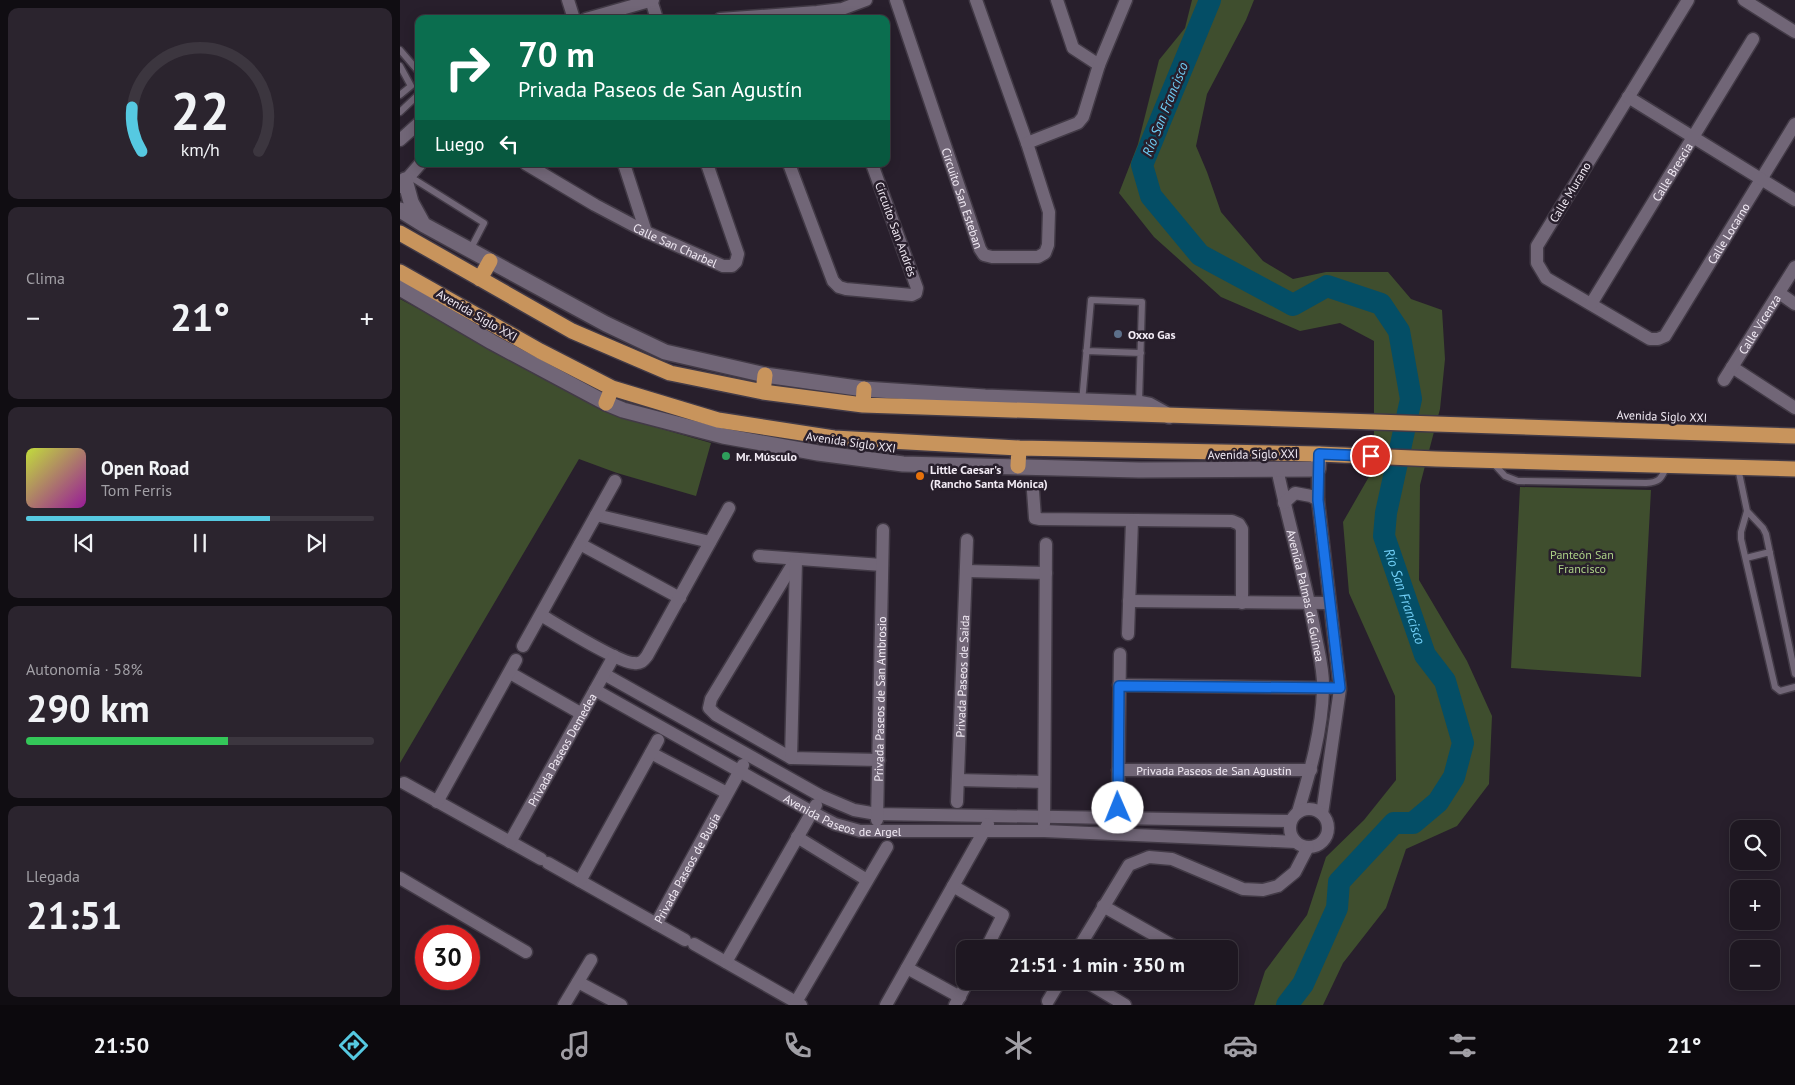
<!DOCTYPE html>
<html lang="es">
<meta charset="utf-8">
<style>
:root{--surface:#1e1721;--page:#2b242e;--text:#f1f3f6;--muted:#a19fa5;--line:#3c363f;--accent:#56c9e1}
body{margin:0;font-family:"PT Sans",sans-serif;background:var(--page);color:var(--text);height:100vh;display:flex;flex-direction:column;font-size:19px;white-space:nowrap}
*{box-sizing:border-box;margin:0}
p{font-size:16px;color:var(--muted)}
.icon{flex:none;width:28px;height:28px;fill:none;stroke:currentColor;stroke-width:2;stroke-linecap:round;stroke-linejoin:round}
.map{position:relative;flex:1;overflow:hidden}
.panel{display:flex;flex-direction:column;gap:8px;padding:8px;background:#100d12;width:400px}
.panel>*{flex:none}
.guide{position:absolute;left:15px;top:15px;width:475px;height:152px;border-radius:10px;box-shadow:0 2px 12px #0003,0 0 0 1px var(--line);background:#0b6e4f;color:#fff;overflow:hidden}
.fabs{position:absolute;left:1330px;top:820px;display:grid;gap:10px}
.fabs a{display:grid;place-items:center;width:50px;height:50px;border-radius:10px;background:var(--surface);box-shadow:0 2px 12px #0003,0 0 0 1px var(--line);font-size:25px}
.speed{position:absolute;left:15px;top:925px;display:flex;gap:10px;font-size:25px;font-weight:700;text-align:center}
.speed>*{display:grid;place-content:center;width:65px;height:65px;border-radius:50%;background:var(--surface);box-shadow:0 2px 12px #0003,0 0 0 1px var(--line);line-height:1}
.speed .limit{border:8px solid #d22;background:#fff;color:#111}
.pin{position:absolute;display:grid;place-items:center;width:42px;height:42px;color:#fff;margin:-21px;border:2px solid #fff;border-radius:50%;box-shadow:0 1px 5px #0007}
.me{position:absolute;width:55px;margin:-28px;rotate:359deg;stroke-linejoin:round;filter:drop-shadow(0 0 4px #0008)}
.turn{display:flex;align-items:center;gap:18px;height:105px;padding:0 20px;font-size:22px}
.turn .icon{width:65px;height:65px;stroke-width:2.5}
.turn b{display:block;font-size:35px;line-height:42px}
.then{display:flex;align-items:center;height:48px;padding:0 20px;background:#0003;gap:10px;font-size:19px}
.big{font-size:38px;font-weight:700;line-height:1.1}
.panel .tile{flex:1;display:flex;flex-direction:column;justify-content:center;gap:8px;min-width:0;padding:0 18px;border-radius:10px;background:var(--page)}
.panel .dial{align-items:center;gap:0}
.dial svg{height:130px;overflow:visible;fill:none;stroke:var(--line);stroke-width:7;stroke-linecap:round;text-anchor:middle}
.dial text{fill:var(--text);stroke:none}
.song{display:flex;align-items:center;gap:15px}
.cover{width:60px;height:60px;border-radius:8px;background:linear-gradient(135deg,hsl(70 70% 55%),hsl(300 70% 35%))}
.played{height:5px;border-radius:2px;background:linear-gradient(90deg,var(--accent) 70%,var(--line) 70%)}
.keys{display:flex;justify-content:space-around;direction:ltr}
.heat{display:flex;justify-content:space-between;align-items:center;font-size:28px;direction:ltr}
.charge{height:8px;border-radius:4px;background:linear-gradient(90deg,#34c759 58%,var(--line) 0)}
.trip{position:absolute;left:556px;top:940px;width:282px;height:50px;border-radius:10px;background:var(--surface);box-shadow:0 2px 12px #0003,0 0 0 1px var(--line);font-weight:700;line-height:50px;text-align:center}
.tabs{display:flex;height:80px;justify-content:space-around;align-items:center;background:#0c090d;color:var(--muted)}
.tabs .icon{width:35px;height:35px}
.tabs .on{color:var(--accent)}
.tabs b{font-size:22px;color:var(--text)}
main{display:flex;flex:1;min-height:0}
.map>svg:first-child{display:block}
.green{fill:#3f4e2e}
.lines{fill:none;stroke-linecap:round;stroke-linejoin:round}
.river{stroke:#044e66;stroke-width:22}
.lane-casing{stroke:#423a46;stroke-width:9}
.street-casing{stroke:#423a46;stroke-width:15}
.secondary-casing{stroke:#423a46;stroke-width:18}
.highway-casing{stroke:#423a46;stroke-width:18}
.lane{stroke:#716677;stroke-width:6}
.street{stroke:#716677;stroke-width:12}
.secondary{stroke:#716677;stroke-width:15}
.highway{stroke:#c8945c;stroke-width:15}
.route-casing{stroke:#114b97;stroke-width:12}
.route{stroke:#1a73e8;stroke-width:9}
.service-dot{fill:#5c6f8a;stroke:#281f2c;stroke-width:2}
.leisure-dot{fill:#2e9e5b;stroke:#281f2c;stroke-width:2}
.food-dot{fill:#e8710a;stroke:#281f2c;stroke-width:2}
.labels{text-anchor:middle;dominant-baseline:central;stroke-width:5;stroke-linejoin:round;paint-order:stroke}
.street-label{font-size:12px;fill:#f2ebf5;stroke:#281f2c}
.poi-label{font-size:12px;font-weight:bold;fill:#f2ebf5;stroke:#281f2c;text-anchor:start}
.park-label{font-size:12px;fill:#acd086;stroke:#281f2c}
.water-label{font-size:14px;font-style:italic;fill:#70cef6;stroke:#281f2c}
</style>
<main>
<section class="panel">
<div class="tile dial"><svg viewBox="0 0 100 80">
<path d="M14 69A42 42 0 1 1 86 69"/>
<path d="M14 69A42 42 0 0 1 8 42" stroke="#56c9e1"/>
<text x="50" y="56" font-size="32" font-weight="700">22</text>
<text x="50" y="72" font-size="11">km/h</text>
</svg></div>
<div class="tile"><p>Clima</p>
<div class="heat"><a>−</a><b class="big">21°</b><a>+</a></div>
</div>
<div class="tile">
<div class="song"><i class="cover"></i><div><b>Open Road</b><p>Tom Ferris</p></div></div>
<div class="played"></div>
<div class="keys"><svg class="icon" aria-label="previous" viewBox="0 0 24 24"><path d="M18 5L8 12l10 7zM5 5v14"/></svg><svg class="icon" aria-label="pause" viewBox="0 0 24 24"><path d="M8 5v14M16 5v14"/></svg><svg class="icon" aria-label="next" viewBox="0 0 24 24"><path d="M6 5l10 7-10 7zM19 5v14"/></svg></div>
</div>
<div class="tile"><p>Autonomía · 58%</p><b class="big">290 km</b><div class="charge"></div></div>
<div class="tile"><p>Llegada</p><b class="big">21:51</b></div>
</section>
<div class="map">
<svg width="1395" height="1005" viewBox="0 0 1395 1005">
<rect width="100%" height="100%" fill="#281f2c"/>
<!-- green -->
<path class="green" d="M792 0H854L846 20 807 94 796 146 807 172 821 212 863 261 893 279 926 272H988L1011 299 1042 310 1045 359 1040 409 1020 485 1019 580 1067 661 1092 716 1089 784 1057 826 1006 849 986 908 943 963 923 1005H854L865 971 907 915 926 857 964 820 996 780 995 696 949 593 943 522 974 468V341L940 323 900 331 821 297 754 237 719 193 738 144 759 60 785 28Z
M0 299 227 419 311 443 296 496 217 473 179 459 0 763Z
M1120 487 1251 490 1241 677 1111 668Z"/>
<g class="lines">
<!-- river -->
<path class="river" id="s1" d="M810 0 742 165 751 196 800 255 893 305 927 286 981 304 999 331 1011 399 986 513 984 536 1025 655 1045 681 1063 743 1054 777 1038 802 1013 823H994L939 882 937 908 903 984 887 1005"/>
<!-- lane casing -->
<g class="lane-casing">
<path id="lane" d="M0 50 19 72
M0 66 11 86 0 95
M0 112 19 94
M9 176 84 223 70 250
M686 351 741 353
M682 402 691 300 742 302 739 403
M1093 463 1105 476 1118 481 1246 483C1261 482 1261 478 1267 466
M1338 468 1347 511 1341 532V539L1375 687 1380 691 1395 687
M1347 511 1363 528 1366 534 1395 674
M1346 558 1370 552"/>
</g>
<!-- street casing -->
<g class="street-casing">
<g id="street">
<path d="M168 0 174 19"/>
<path d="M251 0 257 19"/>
<path id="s2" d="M496 0 580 249 584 255 592 257H638L645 253 648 245 649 212 627 143 576 0"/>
<path d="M657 0 673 48 699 65"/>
<path id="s3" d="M1288 0 1137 246V263L1146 278 1250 339H1258L1265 336 1395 124"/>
<path d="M1344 0 1395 32"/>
<path d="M186 19 253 0"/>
<path d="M320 19 417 12 442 9 466 0"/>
<path d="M1228 97 1395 200"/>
<path d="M0 140 19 123"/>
<path d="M627 143 678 123 683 117 699 65 726 0"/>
<path id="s4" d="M126 164 195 205 246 232 323 266H332L336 262 338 254 307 164"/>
<path d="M224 164 246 232"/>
<path d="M389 164 433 281 439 287 446 289 512 295 516 293 517 288 472 164"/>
<path d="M0 187 20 164"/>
<path d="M1379 293 1395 304"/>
<path id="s5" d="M1191 304 1353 39"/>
<path d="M1332 367 1395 408"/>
<path id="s6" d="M1324 380 1395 267"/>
<path id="s7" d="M877 468C888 523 905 577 915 632 918 650 924 670 923 689 922 731 910 772 898 812"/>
<path d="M918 469V500L940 689 922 814"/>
<path d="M633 491 635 518 640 519 832 521 839 524 842 529V603"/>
<path d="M884 503 895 493 911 496 918 500"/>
<path d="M196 515 310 542"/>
<path d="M180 544 280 598"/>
<path d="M359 556 482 565"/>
<path d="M396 559 311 699 309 708 316 715 391 758 479 760"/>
<path d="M566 571 646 573"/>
<path d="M729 601 929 603"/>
<path d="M141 615C158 625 219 663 234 663 241 664 243 661 247 656L329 508"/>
<path d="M728 634 732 521"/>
<path d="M123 646 215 481"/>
<path d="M110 673 182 714"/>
<path d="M204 674 421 796 454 810 477 814 891 821"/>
<path d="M719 685 930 688"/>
<path id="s8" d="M195 690 412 812 435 824 460 831H644L896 842"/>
<path d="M251 753 327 793"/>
<path d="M391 758 396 561"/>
<path id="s9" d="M718 770H911"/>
<path d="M558 780 644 782"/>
<path d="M4 783 141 859"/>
<path d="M37 802 116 660"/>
<path id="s10" d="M557 802 567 540"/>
<path d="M718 808 720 654"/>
<circle cx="909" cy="828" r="19"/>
<path id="s11" d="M477 820 483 530"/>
<path d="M644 824 646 544"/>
<path d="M397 837 467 880"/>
<path id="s12" d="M110 842 214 656"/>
<path d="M148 863 285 940"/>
<path d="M0 878 126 952"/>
<path d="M180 881 258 740"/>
<path d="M553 886 603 915 586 949"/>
<path d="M703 906 779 949"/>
<path id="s13" d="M256 924 343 765"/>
<path d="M294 944 401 1005"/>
<path d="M678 949 729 865 749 857 772 859 843 889 863 890 878 886 895 872 908 847"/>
<path d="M326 962 416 805"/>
<path d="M507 968 560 997"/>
<path d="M685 981 725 1005"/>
<path d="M178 982 221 1005"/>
<path d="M648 1001 660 981"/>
<path d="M396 1002 487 847"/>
<path d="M164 1005 191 960"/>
<path d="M486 1005 588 824"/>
<path d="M555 1005 568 981"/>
</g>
</g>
<!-- secondary casing -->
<g class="secondary-casing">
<path id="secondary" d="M5 180 11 202 22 222
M0 210 24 225 206 324 265 352 365 375 464 389 585 397 739 403 749 405 769 416
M0 288 92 342 206 403 223 410 323 436 418 453 503 464 739 470 918 469 919 454"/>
</g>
<!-- highway casing -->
<g class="highway-casing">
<path id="highway" d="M0 233 172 331 270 373 363 392 463 405 1395 436
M0 272 140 351 212 388 318 420 434 438 619 448 919 454 1036 459 1395 469
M80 279 90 261
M363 392 365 375
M206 403 212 388
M463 405 464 389
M618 466 619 448"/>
</g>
<!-- lane -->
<use href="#lane" class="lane"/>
<!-- street -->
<use href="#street" class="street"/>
<!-- secondary -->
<use href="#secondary" class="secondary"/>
<!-- highway -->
<use href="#highway" class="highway"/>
</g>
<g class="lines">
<!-- route casing -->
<g class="route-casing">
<path id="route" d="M718 808 719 686 940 688 918 500 919 454 971 456"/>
</g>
<!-- route -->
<use href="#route" class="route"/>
</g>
<!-- markers -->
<circle class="service-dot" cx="718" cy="334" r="5"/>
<circle class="leisure-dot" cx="326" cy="456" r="5"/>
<circle class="food-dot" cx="520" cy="476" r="5"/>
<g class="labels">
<!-- street labels -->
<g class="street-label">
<text stroke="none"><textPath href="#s5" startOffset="155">Calle Brescia</textPath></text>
<text transform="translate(1170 192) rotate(-59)">Calle Murano</text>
<text stroke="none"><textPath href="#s2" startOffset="209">Circuito San Esteban</textPath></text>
<text transform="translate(496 229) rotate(70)">Circuito San Andrés</text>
<text stroke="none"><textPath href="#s3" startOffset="580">Calle Locarno</textPath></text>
<text stroke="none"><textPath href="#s4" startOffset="170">Calle San Charbel</textPath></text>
<text transform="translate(77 315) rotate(30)">Avenida Siglo XXI</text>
<text stroke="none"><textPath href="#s6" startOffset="66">Calle Vicenza</textPath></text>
<text transform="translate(1262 416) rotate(2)">Avenida Siglo XXI</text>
<text transform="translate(451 442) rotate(8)">Avenida Siglo XXI</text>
<text transform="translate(853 454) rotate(-1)">Avenida Siglo XXI</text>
<text stroke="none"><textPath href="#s7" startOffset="131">Avenida Palmas de Guinea</textPath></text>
<text stroke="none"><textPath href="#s10" startOffset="126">Privada Paseos de Saida</textPath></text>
<text stroke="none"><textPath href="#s11" startOffset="121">Privada Paseos de San Ambrosio</textPath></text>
<text stroke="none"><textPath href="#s12" startOffset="106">Privada Paseos Demedea</textPath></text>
<text stroke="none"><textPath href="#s9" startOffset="96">Privada Paseos de San Agustín</textPath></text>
<text stroke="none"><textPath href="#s8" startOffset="280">Avenida Paseos de Argel</textPath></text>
<text stroke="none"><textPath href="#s13" startOffset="64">Privada Paseos de Bugía</textPath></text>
</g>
<!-- poi labels -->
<g class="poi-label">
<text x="728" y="334">Oxxo Gas</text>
<text x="336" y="456">Mr. Músculo</text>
<text x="530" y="469">Little Caesar's<tspan x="530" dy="14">(Rancho Santa Mónica)</tspan></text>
</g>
<!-- park labels -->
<g class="park-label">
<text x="1182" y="554">Panteón San<tspan x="1182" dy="14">Francisco</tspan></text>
</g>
<!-- water labels -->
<g class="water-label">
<text transform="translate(765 109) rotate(-68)">Río San Francisco</text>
<text stroke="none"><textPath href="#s1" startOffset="794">Río San Francisco</textPath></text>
</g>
</g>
</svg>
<div class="fabs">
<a><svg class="icon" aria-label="search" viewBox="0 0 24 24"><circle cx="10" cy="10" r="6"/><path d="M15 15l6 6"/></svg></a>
<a>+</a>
<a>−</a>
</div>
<div class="speed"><div class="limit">30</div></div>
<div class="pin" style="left:971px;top:456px;background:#d93025"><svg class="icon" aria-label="arrive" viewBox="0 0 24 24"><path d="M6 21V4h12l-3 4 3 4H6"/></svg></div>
<svg class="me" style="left:718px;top:808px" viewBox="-20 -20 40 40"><circle r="19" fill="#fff"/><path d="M0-13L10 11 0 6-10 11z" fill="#1a73e8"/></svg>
<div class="trip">21:51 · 1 min · 350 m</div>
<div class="guide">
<div class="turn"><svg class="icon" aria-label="right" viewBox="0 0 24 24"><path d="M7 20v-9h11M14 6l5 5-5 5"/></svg><div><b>70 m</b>Privada Paseos de San Agustín</div></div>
<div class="then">Luego<svg class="icon" aria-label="left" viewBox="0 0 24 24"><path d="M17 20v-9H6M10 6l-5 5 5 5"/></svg></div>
</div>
</div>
</main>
<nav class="tabs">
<b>21:50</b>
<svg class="icon on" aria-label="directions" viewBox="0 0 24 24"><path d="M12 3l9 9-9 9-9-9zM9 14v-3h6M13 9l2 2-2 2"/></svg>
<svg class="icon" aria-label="music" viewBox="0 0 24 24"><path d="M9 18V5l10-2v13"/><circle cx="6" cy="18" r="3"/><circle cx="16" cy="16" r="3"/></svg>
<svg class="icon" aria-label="phone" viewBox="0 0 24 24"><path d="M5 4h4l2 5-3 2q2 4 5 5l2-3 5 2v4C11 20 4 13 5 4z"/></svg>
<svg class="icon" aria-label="climate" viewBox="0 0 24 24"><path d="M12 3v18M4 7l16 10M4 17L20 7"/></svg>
<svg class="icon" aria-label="car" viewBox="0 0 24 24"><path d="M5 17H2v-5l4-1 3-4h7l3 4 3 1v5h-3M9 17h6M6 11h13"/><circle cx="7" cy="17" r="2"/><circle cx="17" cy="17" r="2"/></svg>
<svg class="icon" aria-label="filters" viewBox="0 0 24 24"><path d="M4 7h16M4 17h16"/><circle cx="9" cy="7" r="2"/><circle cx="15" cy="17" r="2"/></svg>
<b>21°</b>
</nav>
